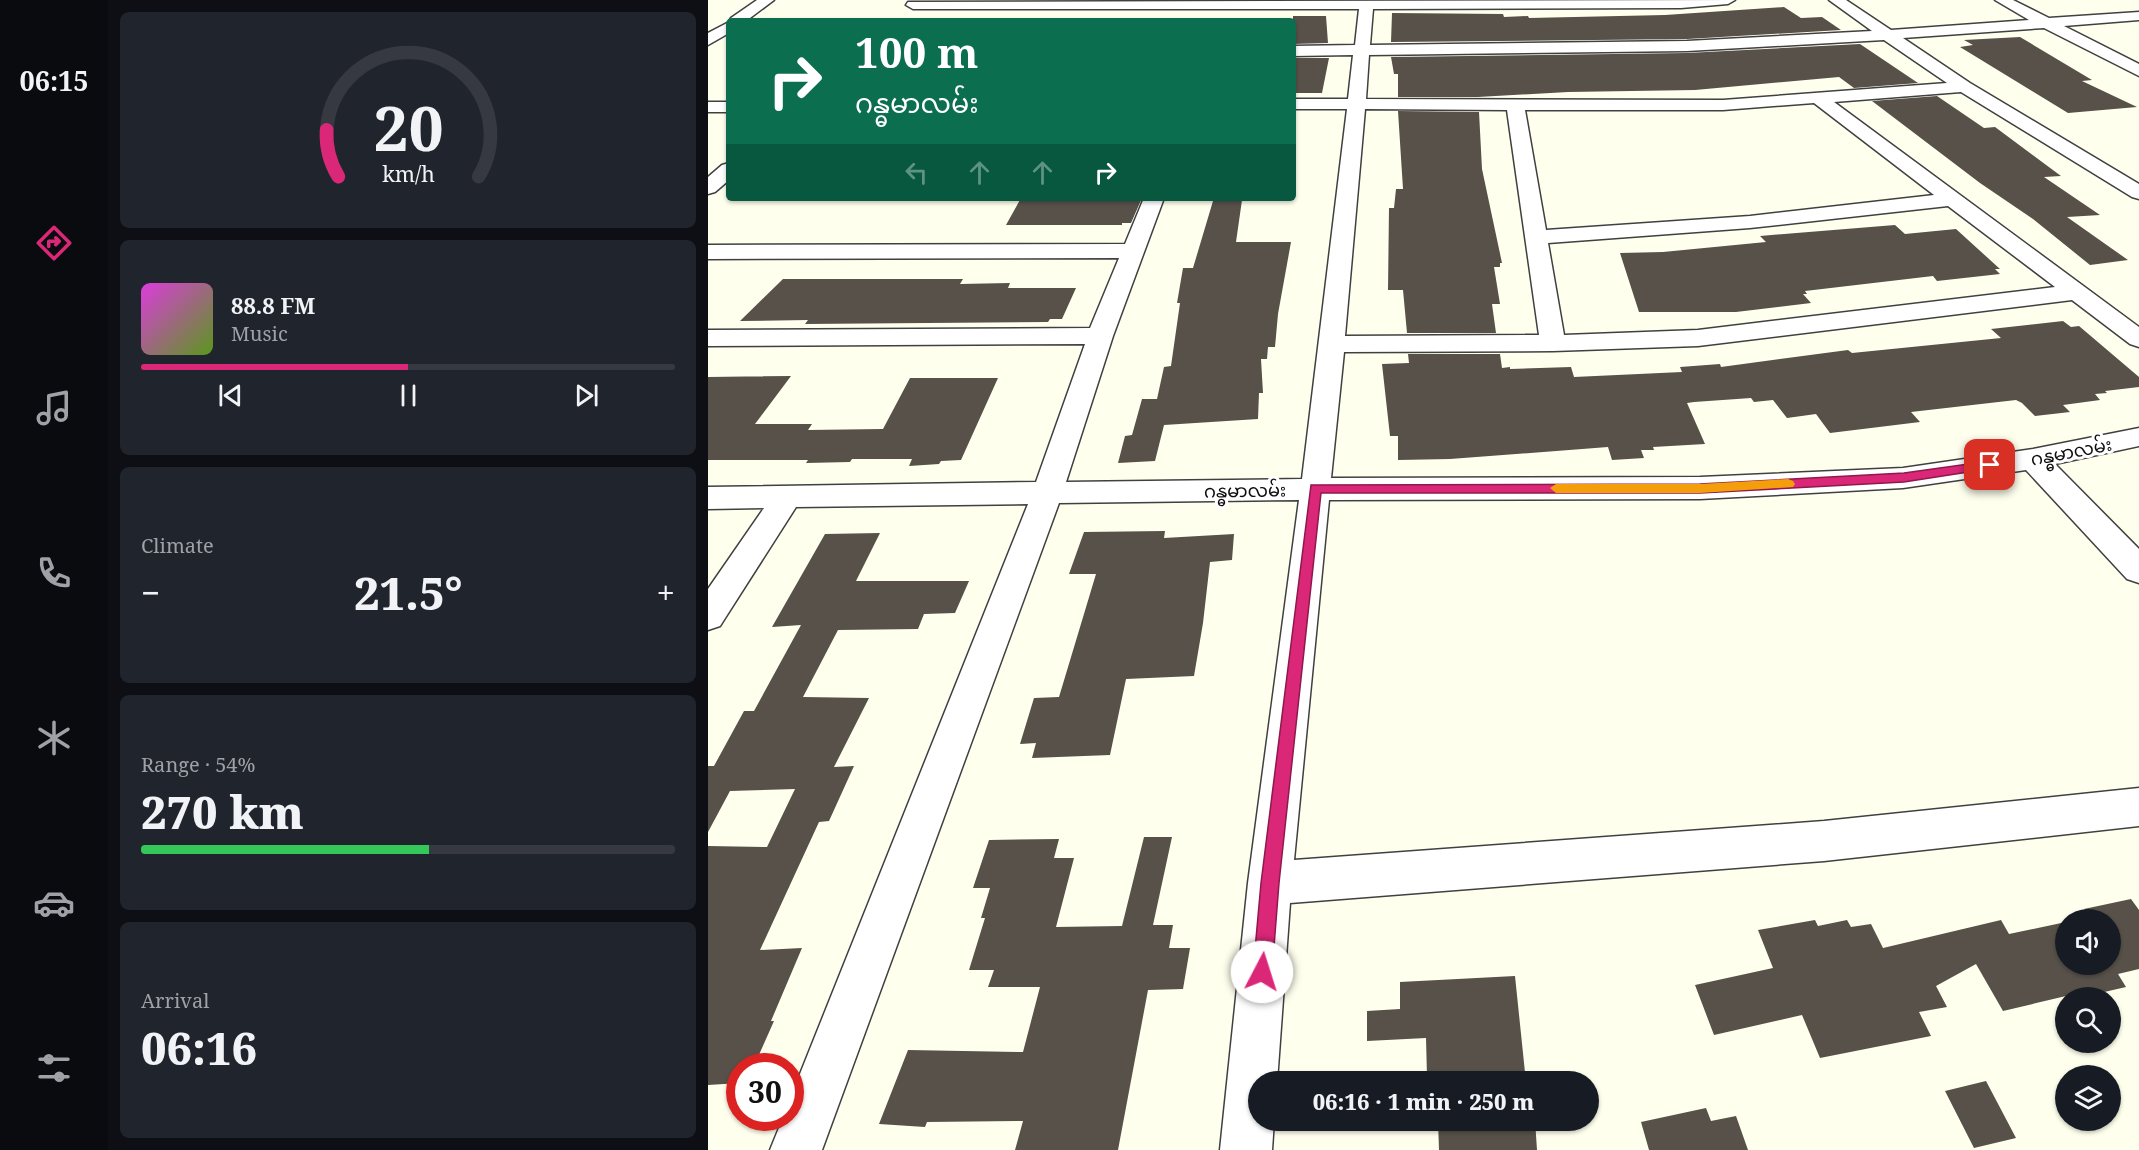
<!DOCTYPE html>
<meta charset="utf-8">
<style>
:root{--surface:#171b24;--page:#20242c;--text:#f1f3f6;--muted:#9ea1a6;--line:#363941;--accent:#db2777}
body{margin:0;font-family:"Noto Serif","Noto Sans Myanmar",serif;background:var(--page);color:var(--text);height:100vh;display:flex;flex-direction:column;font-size:22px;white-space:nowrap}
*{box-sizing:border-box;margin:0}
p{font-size:20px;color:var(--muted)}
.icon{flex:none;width:33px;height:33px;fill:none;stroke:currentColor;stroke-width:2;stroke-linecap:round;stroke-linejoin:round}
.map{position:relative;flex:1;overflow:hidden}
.panel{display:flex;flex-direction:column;gap:12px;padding:12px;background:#0d0f14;width:600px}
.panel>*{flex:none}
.banner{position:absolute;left:18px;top:18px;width:570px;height:183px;border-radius:6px;box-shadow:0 2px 4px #0004;background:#0b6e4f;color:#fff;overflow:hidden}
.controls{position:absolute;left:1347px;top:909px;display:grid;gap:12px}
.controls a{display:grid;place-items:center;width:66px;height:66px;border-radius:50%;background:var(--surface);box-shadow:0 2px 4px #0004;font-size:30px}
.speed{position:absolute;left:18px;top:1053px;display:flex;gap:12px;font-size:30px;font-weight:700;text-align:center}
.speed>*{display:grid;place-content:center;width:78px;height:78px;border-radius:50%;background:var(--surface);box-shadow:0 2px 4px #0004;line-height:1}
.speed .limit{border:9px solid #d22;background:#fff;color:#111}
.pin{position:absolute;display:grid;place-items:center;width:51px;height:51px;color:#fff;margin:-26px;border-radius:12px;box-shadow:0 3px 9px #0006}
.me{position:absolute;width:66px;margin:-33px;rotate:5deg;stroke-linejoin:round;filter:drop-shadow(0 0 4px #0008)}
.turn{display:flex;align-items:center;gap:21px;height:126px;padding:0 30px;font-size:27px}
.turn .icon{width:78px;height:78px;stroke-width:2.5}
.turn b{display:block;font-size:42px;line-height:51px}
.lanes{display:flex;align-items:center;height:57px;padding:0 30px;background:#0003;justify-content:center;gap:30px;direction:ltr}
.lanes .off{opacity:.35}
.big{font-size:45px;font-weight:800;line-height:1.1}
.panel .tile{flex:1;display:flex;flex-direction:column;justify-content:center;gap:9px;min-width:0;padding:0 21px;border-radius:9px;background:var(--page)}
.panel .dial{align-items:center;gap:0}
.dial svg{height:156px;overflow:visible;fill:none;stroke:var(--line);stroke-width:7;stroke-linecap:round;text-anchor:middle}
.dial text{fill:var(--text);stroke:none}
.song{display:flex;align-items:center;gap:18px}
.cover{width:72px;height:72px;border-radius:9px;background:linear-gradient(135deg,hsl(300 70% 55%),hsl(90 70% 35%))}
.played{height:6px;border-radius:3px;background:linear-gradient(90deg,var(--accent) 50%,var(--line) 50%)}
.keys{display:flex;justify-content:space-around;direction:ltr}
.heat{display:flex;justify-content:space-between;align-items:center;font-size:33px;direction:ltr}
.charge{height:9px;border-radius:4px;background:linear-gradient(90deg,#34c759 54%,var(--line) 0)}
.trip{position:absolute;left:540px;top:1071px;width:351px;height:60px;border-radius:30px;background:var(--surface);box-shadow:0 2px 4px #0004;font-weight:800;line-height:60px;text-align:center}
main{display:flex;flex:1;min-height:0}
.dock{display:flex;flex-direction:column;width:108px;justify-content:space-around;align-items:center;background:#090b0e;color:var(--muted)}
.dock .icon{width:42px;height:42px}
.dock .on{color:var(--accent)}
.dock b{font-size:27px;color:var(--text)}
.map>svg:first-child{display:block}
.building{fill:#575149}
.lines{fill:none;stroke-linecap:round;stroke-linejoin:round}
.minor-casing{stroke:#404040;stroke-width:3}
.minor{fill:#fff;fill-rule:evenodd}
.route{fill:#db2777;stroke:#8e194d;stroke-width:1.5}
.slow{fill:#f59e0b}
.labels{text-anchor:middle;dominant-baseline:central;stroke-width:6;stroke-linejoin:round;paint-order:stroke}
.street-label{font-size:18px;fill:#0d0d0d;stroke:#fff}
</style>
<main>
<nav class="dock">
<b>06:15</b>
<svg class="icon on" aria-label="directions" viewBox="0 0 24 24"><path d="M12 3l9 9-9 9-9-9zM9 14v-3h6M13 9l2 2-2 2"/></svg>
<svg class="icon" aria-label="music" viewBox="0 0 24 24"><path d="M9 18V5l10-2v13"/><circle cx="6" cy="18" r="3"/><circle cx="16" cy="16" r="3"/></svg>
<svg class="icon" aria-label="phone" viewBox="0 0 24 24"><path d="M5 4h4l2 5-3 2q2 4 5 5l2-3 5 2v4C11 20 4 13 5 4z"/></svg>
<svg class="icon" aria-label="climate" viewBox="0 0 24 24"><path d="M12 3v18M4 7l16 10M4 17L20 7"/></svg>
<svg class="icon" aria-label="car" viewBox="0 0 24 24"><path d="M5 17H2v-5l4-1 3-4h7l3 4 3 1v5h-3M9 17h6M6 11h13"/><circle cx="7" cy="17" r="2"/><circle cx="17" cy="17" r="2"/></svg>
<svg class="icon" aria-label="filters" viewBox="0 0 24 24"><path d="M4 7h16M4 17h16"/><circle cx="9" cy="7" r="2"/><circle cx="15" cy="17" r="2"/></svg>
</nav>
<section class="panel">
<div class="tile dial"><svg viewBox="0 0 100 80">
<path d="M14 69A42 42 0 1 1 86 69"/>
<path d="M14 69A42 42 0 0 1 8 45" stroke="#db2777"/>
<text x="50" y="56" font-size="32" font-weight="700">20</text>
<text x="50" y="72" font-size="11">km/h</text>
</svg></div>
<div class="tile">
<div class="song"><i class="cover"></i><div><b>88.8 FM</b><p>Music</p></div></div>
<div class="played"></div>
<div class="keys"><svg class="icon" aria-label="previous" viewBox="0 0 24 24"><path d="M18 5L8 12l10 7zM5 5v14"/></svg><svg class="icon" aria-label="pause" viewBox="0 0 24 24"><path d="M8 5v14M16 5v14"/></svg><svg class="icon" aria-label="next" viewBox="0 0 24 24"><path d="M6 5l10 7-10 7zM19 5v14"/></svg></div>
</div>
<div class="tile"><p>Climate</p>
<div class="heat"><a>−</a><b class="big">21.5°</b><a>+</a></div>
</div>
<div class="tile"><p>Range · 54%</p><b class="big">270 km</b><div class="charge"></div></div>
<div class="tile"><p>Arrival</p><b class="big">06:16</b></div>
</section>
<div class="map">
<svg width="1431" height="1150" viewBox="0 0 1431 1150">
<rect width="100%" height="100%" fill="#ffe"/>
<!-- building -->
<path class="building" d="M1076 7 1093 18 1114 17 1133 30 979 39 683 42 684 13 795 14 796 17 820 16 821 18 957 15Z
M585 16H618L620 43 585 44Z
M1312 37 1384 80 1374 81 1429 107 1360 113 1252 47 1265 45 1256 40Z
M1152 44 1210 83 1146 88 1131 77 987 90 860 92 770 97H690V74H686L683 57 979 53Z
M585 58H621L614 93H585Z
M1229 96 1276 128 1287 127 1353 176 1336 177 1392 215 1359 217 1420 260 1382 265 1325 219 1272 183 1164 101Z
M690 111 771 112 774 169 794 263H792V267H786L792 304H784L788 333H699L695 290H680L681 208H686L688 189H695Z
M313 198H434L423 223H414V225H298Z
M534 200 528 242H583L570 314 567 347H560L559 359H553L555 393H551L550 419 456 425 447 461 410 463 417 436 424 435 434 399H449L456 367 463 366 472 303H469L475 268H485L505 201Z
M1187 225 1197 234 1248 229 1292 269H1287L1292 274 1229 281 1225 276 1097 291 1099 294H1095L1103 303 1028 312H931L912 253 955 252 1058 242 1052 236Z
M75 279H255L252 284 302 283 300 288H368L354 319H342L340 322 97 324 100 320 32 321Z
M1355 321 1363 327 1371 326 1431 377V387L1397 391 1399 393 1387 394 1392 400 1355 405 1362 412 1327 416 1314 403 1308 400 1203 412 1212 422 1122 433 1108 414 1079 418 1065 400 1046 402 1043 398 986 402 979 403 997 444 945 447 946 450H933L936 458 904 460 900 447 742 459 690 460V436H682L674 364 701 363 700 354H792L794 368 802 367V369L863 367 866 377 974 372 972 367 1012 364 1013 367 1140 350 1144 353 1293 338 1283 329Z
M83 376 47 424H104L100 430 175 429 202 378H290L253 460 233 461 231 464 201 466 204 459H144L142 462 98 463 100 460H0V377Z
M457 531 456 538 526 534 524 560 502 562 495 623 486 676 418 679 402 755 324 758 328 743 312 744 326 698 351 697 388 574H361L376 532Z
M172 533 148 581H261L247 613 216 614 210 629 130 630 95 697 161 698 126 767 146 766 121 821 111 822 52 950 94 948 63 1021H66L46 1066H32V1083L0 1085V846L59 847 87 789 22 791 0 832V766H6L36 711H46L93 625 64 627 117 534Z
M436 837H464L445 925H465L461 948H482L475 989 440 990 410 1150H307L315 1121 219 1122 217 1127 171 1124 200 1050 315 1052 332 987H280L286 970H261L277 918H273L282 888H265L281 840 351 839 346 858H366L348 927 414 926Z
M1423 899 1431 910V969L1410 974 1418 987 1379 996 1375 992 1295 1011 1268 964 1228 986 1239 1007 1211 1012 1223 1036 1112 1058 1094 1015 1006 1035 987 985 1065 968 1050 930 1107 920 1110 926 1139 920 1143 927 1163 924 1175 948 1293 920 1301 934 1358 922V964H1402V920H1367L1381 916 1376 909Z
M807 976 818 1082H729V1076L719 1077 718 1038 659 1041V1011L692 1009V982Z
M1278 1081 1308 1138 1266 1148 1237 1091Z
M998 1108 1003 1121 1028 1116 1040 1150H941L933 1122Z
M730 1120H827L829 1150H731Z"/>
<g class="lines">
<!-- minor casing -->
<g class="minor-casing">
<path id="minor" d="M49 0H66L38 21H21V33L0 45V33L21 22V21L23 18Z
M1027 0 1020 4 973 8 665 9 662 45 979 41 1164 31 1121 0H1138L1183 30 1321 20 1287 0H1305L1341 18 1431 12V20L1356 26 1431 64V76L1336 28 1195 38 1262 83 1431 184V199L1424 197 1253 92 1126 102 1431 327V347L1422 344 1364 300 990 346 845 351 636 352 623 478 992 477 1195 468 1325 449 1431 428V446L1347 464 1431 549V583L1419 579 1318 470 1195 488 992 499 621 500 586 860 1116 821 1431 788V826L1116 861 582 903 569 1082H550V1120H566L564 1150H512L540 883 591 500 351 503 114 1150H62L75 1118H82V1099L320 504 88 507 12 626 0 630V589L56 508 0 509V487L328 482 377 344 0 346V330L382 328 411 258 0 259V245L417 244 436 198H456L405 336 358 482 594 479 639 109H585V99H640L645 55 585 56V46L647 45 651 9H205L198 5 200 2ZM1176 40 1239 83 1015 100 658 99 661 55 979 51ZM1106 103 1226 195 1042 216 838 230 817 110H1015ZM657 109 799 110 831 335 637 336ZM1240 206 1347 287 990 330 856 335 840 243 1042 228Z
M0 102H21V112H0Z
M21 163V180L7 192 0 194V177L14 165Z"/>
</g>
<!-- minor -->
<use href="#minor" class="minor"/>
</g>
<!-- route -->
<path class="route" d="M1282 461 1288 465 1286 468 1196 482 992 493H613L571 883 564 972 561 979 554 982 547 979 545 972 553 883 603 485 992 484 1196 473Z"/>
<!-- slow -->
<path class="slow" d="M1080 479 1085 481 1087 484 1085 487 992 493H848L842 488 848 484H992Z"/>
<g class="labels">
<!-- street labels -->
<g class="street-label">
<text transform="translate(1363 451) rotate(-11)">ဂန္ဓမာလမ်း</text>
<text transform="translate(537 490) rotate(-1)">ဂန္ဓမာလမ်း</text>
</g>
</g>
</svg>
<div class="controls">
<a><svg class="icon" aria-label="sound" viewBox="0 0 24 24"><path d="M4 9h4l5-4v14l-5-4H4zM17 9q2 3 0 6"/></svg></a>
<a><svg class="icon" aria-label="search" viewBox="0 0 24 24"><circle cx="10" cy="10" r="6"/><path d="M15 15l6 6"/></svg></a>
<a><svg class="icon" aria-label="layers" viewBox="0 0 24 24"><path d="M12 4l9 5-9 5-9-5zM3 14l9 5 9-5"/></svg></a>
</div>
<div class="speed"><div class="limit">30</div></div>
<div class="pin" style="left:1282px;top:465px;background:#d93025"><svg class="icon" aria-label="arrive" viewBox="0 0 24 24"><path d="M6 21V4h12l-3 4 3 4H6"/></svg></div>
<svg class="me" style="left:554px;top:972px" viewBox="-20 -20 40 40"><circle r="19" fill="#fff"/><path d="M0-13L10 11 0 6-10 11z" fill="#db2777"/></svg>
<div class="trip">06:16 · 1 min · 250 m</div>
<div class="banner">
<div class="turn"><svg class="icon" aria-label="right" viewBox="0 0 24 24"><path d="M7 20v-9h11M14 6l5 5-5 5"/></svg><div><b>100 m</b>ဂန္ဓမာလမ်း</div></div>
<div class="lanes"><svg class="icon off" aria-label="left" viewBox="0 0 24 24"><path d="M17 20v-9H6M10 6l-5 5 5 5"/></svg><svg class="icon off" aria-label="ahead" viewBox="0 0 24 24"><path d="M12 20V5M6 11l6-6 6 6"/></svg><svg class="icon off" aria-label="ahead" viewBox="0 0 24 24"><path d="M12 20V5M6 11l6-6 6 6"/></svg><svg class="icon" aria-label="right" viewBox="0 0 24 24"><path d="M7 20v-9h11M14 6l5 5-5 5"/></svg></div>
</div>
</div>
</main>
